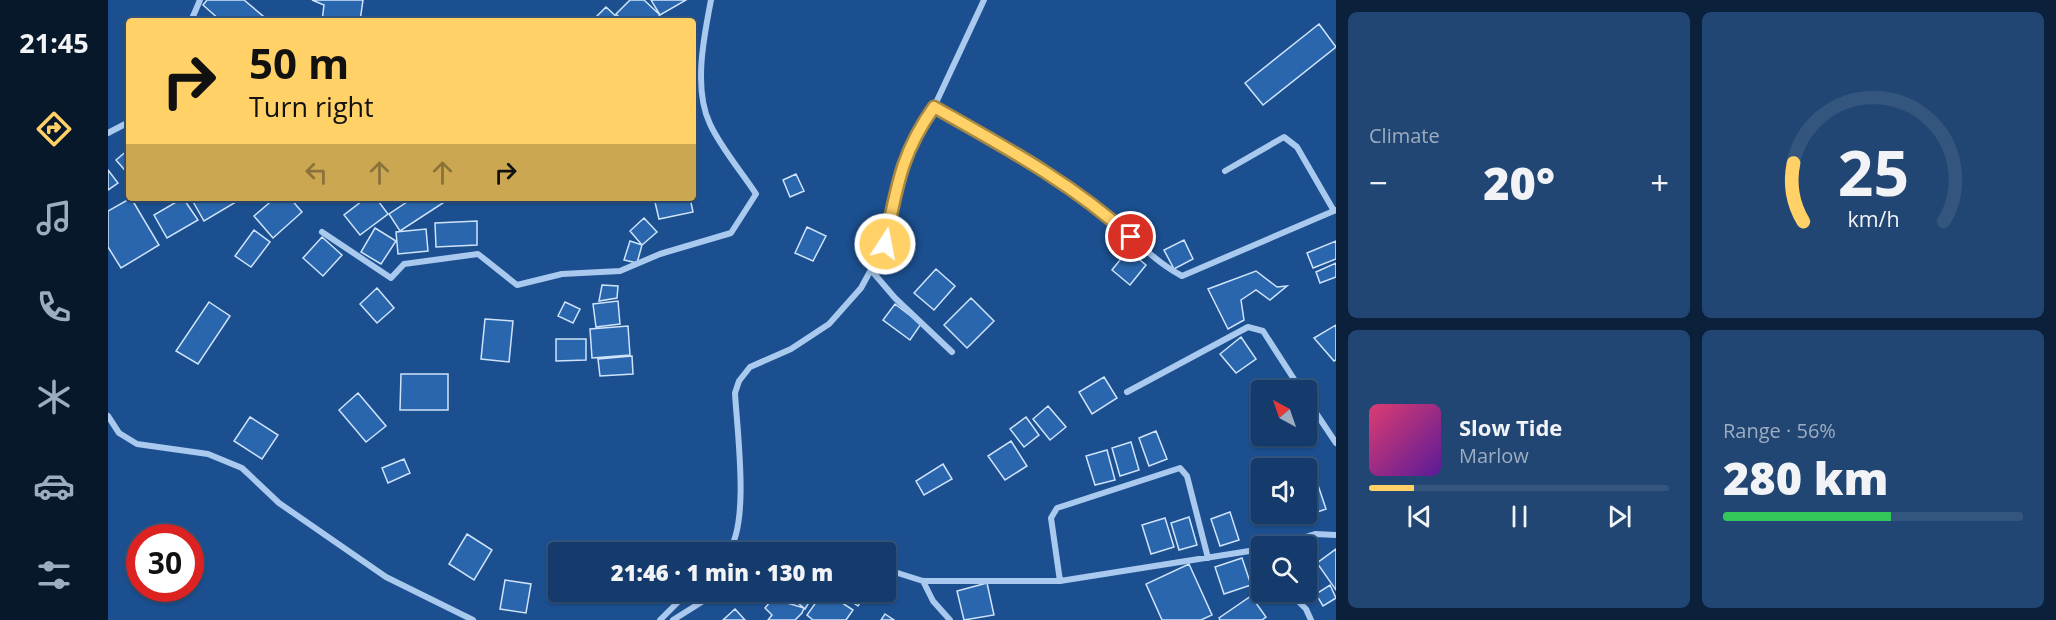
<!DOCTYPE html>
<meta charset="utf-8">
<style>
:root{--surface:#143b6b;--page:#214673;--text:#f1f3f6;--muted:#9dadc1;--line:#33557e;--accent:#ffd166}
body{margin:0;font-family:"Open Sans",sans-serif;background:var(--page);color:var(--text);height:100vh;display:flex;flex-direction:column;font-size:22px;white-space:nowrap}
*{box-sizing:border-box;margin:0}
p{font-size:20px;color:var(--muted)}
.icon{flex:none;width:33px;height:33px;fill:none;stroke:currentColor;stroke-width:2;stroke-linecap:round;stroke-linejoin:round}
.map{position:relative;flex:1;overflow:hidden}
.drawer{display:flex;flex-direction:column;gap:12px;padding:12px;background:#0b203b;width:720px}
.drawer>*{flex:none}
.hud{position:absolute;left:18px;top:18px;width:570px;height:183px;border-radius:6px;box-shadow:0 2px 4px #0004,0 0 0 2px var(--line);background:#ffd166;color:#111;overflow:hidden}
.needle{width:39px;rotate:320deg}
.buttons{position:absolute;left:1143px;top:380px;display:grid;gap:12px}
.buttons a{display:grid;place-items:center;width:66px;height:66px;border-radius:6px;background:var(--surface);box-shadow:0 2px 4px #0004,0 0 0 2px var(--line);font-size:30px}
.speed{position:absolute;left:18px;top:524px;display:flex;gap:12px;font-size:30px;font-weight:700;text-align:center}
.speed>*{display:grid;place-content:center;width:78px;height:78px;border-radius:50%;background:var(--surface);box-shadow:0 2px 4px #0004,0 0 0 2px var(--line);line-height:1}
.speed .limit{border:9px solid #d22;background:#fff;color:#111}
.pin{position:absolute;display:grid;place-items:center;width:51px;height:51px;color:#fff;margin:-26px;border:3px solid #fff;border-radius:50%;box-shadow:0 2px 6px #0007}
.me{position:absolute;width:66px;margin:-33px;rotate:11deg;stroke-linejoin:round;filter:drop-shadow(0 0 4px #0008)}
.turn{display:flex;align-items:center;gap:21px;height:126px;padding:0 24px;font-size:27px}
.turn .icon{width:78px;height:78px;stroke-width:2.5}
.turn b{display:block;font-size:42px;line-height:51px}
.lanes{display:flex;align-items:center;height:57px;padding:0 24px;background:#0003;justify-content:center;gap:30px;direction:ltr}
.lanes .off{opacity:.35}
.big{font-size:45px;font-weight:800;line-height:1.1}
.drawer .widget{flex:1;display:flex;flex-direction:column;justify-content:center;gap:9px;min-width:0;padding:0 21px;border-radius:9px;background:var(--page)}
.drawer .dial{align-items:center;gap:0}
.dial svg{height:156px;overflow:visible;fill:none;stroke:var(--line);stroke-width:7;stroke-linecap:round;text-anchor:middle}
.dial text{fill:var(--text);stroke:none}
.song{display:flex;align-items:center;gap:18px}
.cover{width:72px;height:72px;border-radius:9px;background:linear-gradient(135deg,hsl(340 70% 55%),hsl(270 70% 35%))}
.played{height:6px;border-radius:3px;background:linear-gradient(90deg,var(--accent) 15%,var(--line) 15%)}
.keys{display:flex;justify-content:space-around;direction:ltr}
.heat{display:flex;justify-content:space-between;align-items:center;font-size:33px;direction:ltr}
.charge{height:9px;border-radius:4px;background:linear-gradient(90deg,#34c759 56%,var(--line) 0)}
.drawer .tiles{flex:1;display:grid;gap:12px;grid-template-columns:repeat(2,1fr)}
.trip{position:absolute;left:440px;top:542px;width:348px;height:60px;border-radius:6px;background:var(--surface);box-shadow:0 2px 4px #0004,0 0 0 2px var(--line);font-weight:800;line-height:60px;text-align:center}
main{display:flex;flex:1;min-height:0}
.menu{display:flex;flex-direction:column;width:108px;justify-content:space-around;align-items:center;background:#08182b;color:var(--muted)}
.menu .icon{width:42px;height:42px}
.menu .current{color:var(--accent)}
.menu b{font-size:27px;color:var(--text)}
.map>svg:first-child{display:block}
.building{fill:#2a66ad;stroke:#cfe3fa;stroke-width:1.5}
.lines{fill:none;stroke-linecap:round;stroke-linejoin:round}
.street{stroke:#a9c9ee;stroke-width:6}
.route-casing{stroke:#a68842;stroke-width:15}
.route{stroke:#ffd166;stroke-width:10}
</style>
<main>
<nav class="menu">
<b>21:45</b>
<svg class="icon current" aria-label="directions" viewBox="0 0 24 24"><path d="M12 3l9 9-9 9-9-9zM9 14v-3h6M13 9l2 2-2 2"/></svg>
<svg class="icon" aria-label="music" viewBox="0 0 24 24"><path d="M9 18V5l10-2v13"/><circle cx="6" cy="18" r="3"/><circle cx="16" cy="16" r="3"/></svg>
<svg class="icon" aria-label="phone" viewBox="0 0 24 24"><path d="M5 4h4l2 5-3 2q2 4 5 5l2-3 5 2v4C11 20 4 13 5 4z"/></svg>
<svg class="icon" aria-label="climate" viewBox="0 0 24 24"><path d="M12 3v18M4 7l16 10M4 17L20 7"/></svg>
<svg class="icon" aria-label="car" viewBox="0 0 24 24"><path d="M5 17H2v-5l4-1 3-4h7l3 4 3 1v5h-3M9 17h6M6 11h13"/><circle cx="7" cy="17" r="2"/><circle cx="17" cy="17" r="2"/></svg>
<svg class="icon" aria-label="filters" viewBox="0 0 24 24"><path d="M4 7h16M4 17h16"/><circle cx="9" cy="7" r="2"/><circle cx="15" cy="17" r="2"/></svg>
</nav>
<div class="map">
<svg width="1228" height="620" viewBox="0 0 1228 620">
<rect width="100%" height="100%" fill="#1b4f8f"/>
<!-- building -->
<path class="building" d="M99 0H136L161 21H113L95 5Z
M204 0H255L252 21H214L216 5Z
M522 0H536L552 15 546 21H515L508 14Z
M543 0H578L552 15Z
M498 7 513 21H484Z
M1211 24 1228 47 1155 105 1137 83Z
M21 149V175L8 160Z
M0 170 10 183 0 190Z
M688 174 696 191 682 197 675 180Z
M23 198 51 245 13 268 0 247V211Z
M75 198 90 220 59 238 46 215Z
M83 198H126L128 202 96 221Z
M167 198H182L194 212 165 238 146 216Z
M258 198H268L280 214 252 235 236 215Z
M305 198H336L338 201 292 231 281 214Z
M546 198H582L585 212 551 219Z
M536 218 549 232 534 245 522 231Z
M369 221V245L328 247 327 223Z
M699 227 718 236 705 261 687 253Z
M267 228 288 241 273 264 253 252Z
M318 229 320 251 290 254 288 232Z
M146 230 162 242 143 267 127 256Z
M214 237 234 255 215 276 195 258Z
M1076 240 1085 259 1066 269 1056 250Z
M522 241 534 245 529 263 516 260Z
M1228 241V259L1205 268 1199 253Z
M1020 250 1038 265 1022 285 1004 270Z
M1228 263V277L1212 283 1208 272Z
M828 269 847 286 826 310 806 293Z
M1148 271 1169 287 1179 286 1162 300 1148 290 1133 300 1136 320 1120 329 1100 289Z
M494 285 510 286 509 298 491 301Z
M269 288 286 308 269 323 252 304Z
M863 298 886 321 859 348 836 325Z
M510 301 512 324 488 327 485 304Z
M101 302 122 316 90 364 68 351Z
M457 302 472 309 465 323 450 316Z
M787 304 813 324 802 340 775 320Z
M377 319 405 321 401 362 373 359Z
M1228 325V360L1226 361 1206 338Z
M520 326 522 355 484 358 482 329Z
M1133 337 1148 359 1128 373 1112 354Z
M448 339H478V360L448 361Z
M524 356 525 374 492 376 490 359Z
M293 374H340V410H292Z
M996 377 1009 398 984 414 971 392Z
M250 393 278 426 258 442 231 410Z
M940 406 958 427 942 440 925 419Z
M142 417 170 435 154 459 126 441Z
M918 417 931 435 916 447 902 429Z
M1198 418 1205 429 1198 434Z
M1048 431 1059 459 1041 466 1031 438Z
M1174 435H1196L1180 445Z
M903 441 919 466 897 480 880 456Z
M1023 442 1031 470 1012 476 1004 448Z
M999 450 1007 480 987 485 978 456Z
M296 459 302 473 280 483 274 468Z
M835 464 844 479 816 495 808 481Z
M1207 476 1218 509 1195 517 1194 513H1198V479Z
M1122 512 1131 540 1112 546 1103 519Z
M1155 513H1186L1187 517 1157 523Z
M1081 517 1089 545 1071 550 1063 523Z
M1057 518 1066 547 1043 554 1034 525Z
M359 534 384 550 366 580 341 564Z
M1228 549V590L1209 563Z
M1134 558 1143 585 1116 594 1107 567Z
M1081 564 1104 615 1093 620H1054L1038 584Z
M397 580 423 584 418 613 392 609Z
M879 583 886 615 856 620 849 591Z
M1222 585 1228 598 1215 606 1208 594Z
M676 591H708L697 609Z
M716 591 745 610 738 620H705L699 615Z
M728 591H760L750 606Z
M667 596 676 602 696 608 694 613 687 620H660L664 615 657 608Z
M1143 596 1158 617 1154 620H1112L1111 618Z
M627 609 637 620H615Z
M777 614 786 620H773Z"/>
<g class="lines">
<!-- street -->
<path class="street" d="M83 21 92 0
M826 107C882 138 942 168 992 208 1019 231 1042 259 1074 276L1228 210
M0 133 21 122
M1117 171 1176 137 1189 147 1226 211
M214 232 283 278 296 264 370 254 409 285 454 274 512 271 552 254 623 233 648 194C633 171 613 148 602 124 585 89 596 36 603 0
M763 270 787 298 844 352
M1019 392 1140 327 1155 331 1193 390
M1198 398 1228 443
M0 416 11 433 29 444 100 454 134 468 171 503 278 577 365 620
M1170 546 1207 534 1228 535
M620 552C642 524 629 431 627 393L631 381 642 367 683 349 721 324 753 288 777 244 797 154 808 133 826 107 876 0
M682 552 714 548 726 552
M777 569 815 581H952L1154 549
M815 581 825 601 842 620
M952 581 943 518 949 508 1072 468 1079 476 1100 558
M1180 591 1198 609 1203 620
M552 620 581 591
M565 620 611 591"/>
</g>
<g class="lines">
<!-- route casing -->
<g class="route-casing">
<path id="route" d="M777 244C789 188 792 155 826 107 895 146 964 183 1023 237"/>
</g>
<!-- route -->
<use href="#route" class="route"/>
</g>
</svg>
<div class="buttons">
<a><svg class="needle" viewBox="-14 -14 28 28"><path d="M0-13l5 13h-10z" fill="#e53935"/><path d="M0 13l5-13h-10z" fill="#9dadc1"/></svg></a>
<a><svg class="icon" aria-label="sound" viewBox="0 0 24 24"><path d="M4 9h4l5-4v14l-5-4H4zM17 9q2 3 0 6"/></svg></a>
<a><svg class="icon" aria-label="search" viewBox="0 0 24 24"><circle cx="10" cy="10" r="6"/><path d="M15 15l6 6"/></svg></a>
</div>
<div class="speed"><div class="limit">30</div></div>
<div class="pin" style="left:1023px;top:237px;background:#d93025"><svg class="icon" aria-label="arrive" viewBox="0 0 24 24"><path d="M6 21V4h12l-3 4 3 4H6"/></svg></div>
<svg class="me" style="left:777px;top:244px" viewBox="-20 -20 40 40"><circle r="17" fill="#ffd166" stroke="#fff" stroke-width="3"/><path d="M0-11L8 9 0 5-8 9z" fill="#fff"/></svg>
<div class="trip">21:46 · 1 min · 130 m</div>
<div class="hud">
<div class="turn"><svg class="icon" aria-label="right" viewBox="0 0 24 24"><path d="M7 20v-9h11M14 6l5 5-5 5"/></svg><div><b>50 m</b>Turn right</div></div>
<div class="lanes"><svg class="icon off" aria-label="left" viewBox="0 0 24 24"><path d="M17 20v-9H6M10 6l-5 5 5 5"/></svg><svg class="icon off" aria-label="ahead" viewBox="0 0 24 24"><path d="M12 20V5M6 11l6-6 6 6"/></svg><svg class="icon off" aria-label="ahead" viewBox="0 0 24 24"><path d="M12 20V5M6 11l6-6 6 6"/></svg><svg class="icon" aria-label="right" viewBox="0 0 24 24"><path d="M7 20v-9h11M14 6l5 5-5 5"/></svg></div>
</div>
</div>
<section class="drawer">
<div class="tiles">
<div class="widget"><p>Climate</p>
<div class="heat"><a>−</a><b class="big">20°</b><a>+</a></div>
</div>
<div class="widget dial"><svg viewBox="0 0 100 80">
<path d="M14 69A42 42 0 1 1 86 69"/>
<path d="M14 69A42 42 0 0 1 9 39" stroke="#ffd166"/>
<text x="50" y="56" font-size="32" font-weight="700">25</text>
<text x="50" y="72" font-size="11">km/h</text>
</svg></div>
<div class="widget">
<div class="song"><i class="cover"></i><div><b>Slow Tide</b><p>Marlow</p></div></div>
<div class="played"></div>
<div class="keys"><svg class="icon" aria-label="previous" viewBox="0 0 24 24"><path d="M18 5L8 12l10 7zM5 5v14"/></svg><svg class="icon" aria-label="pause" viewBox="0 0 24 24"><path d="M8 5v14M16 5v14"/></svg><svg class="icon" aria-label="next" viewBox="0 0 24 24"><path d="M6 5l10 7-10 7zM19 5v14"/></svg></div>
</div>
<div class="widget"><p>Range · 56%</p><b class="big">280 km</b><div class="charge"></div></div>
</div>
</section>
</main>
